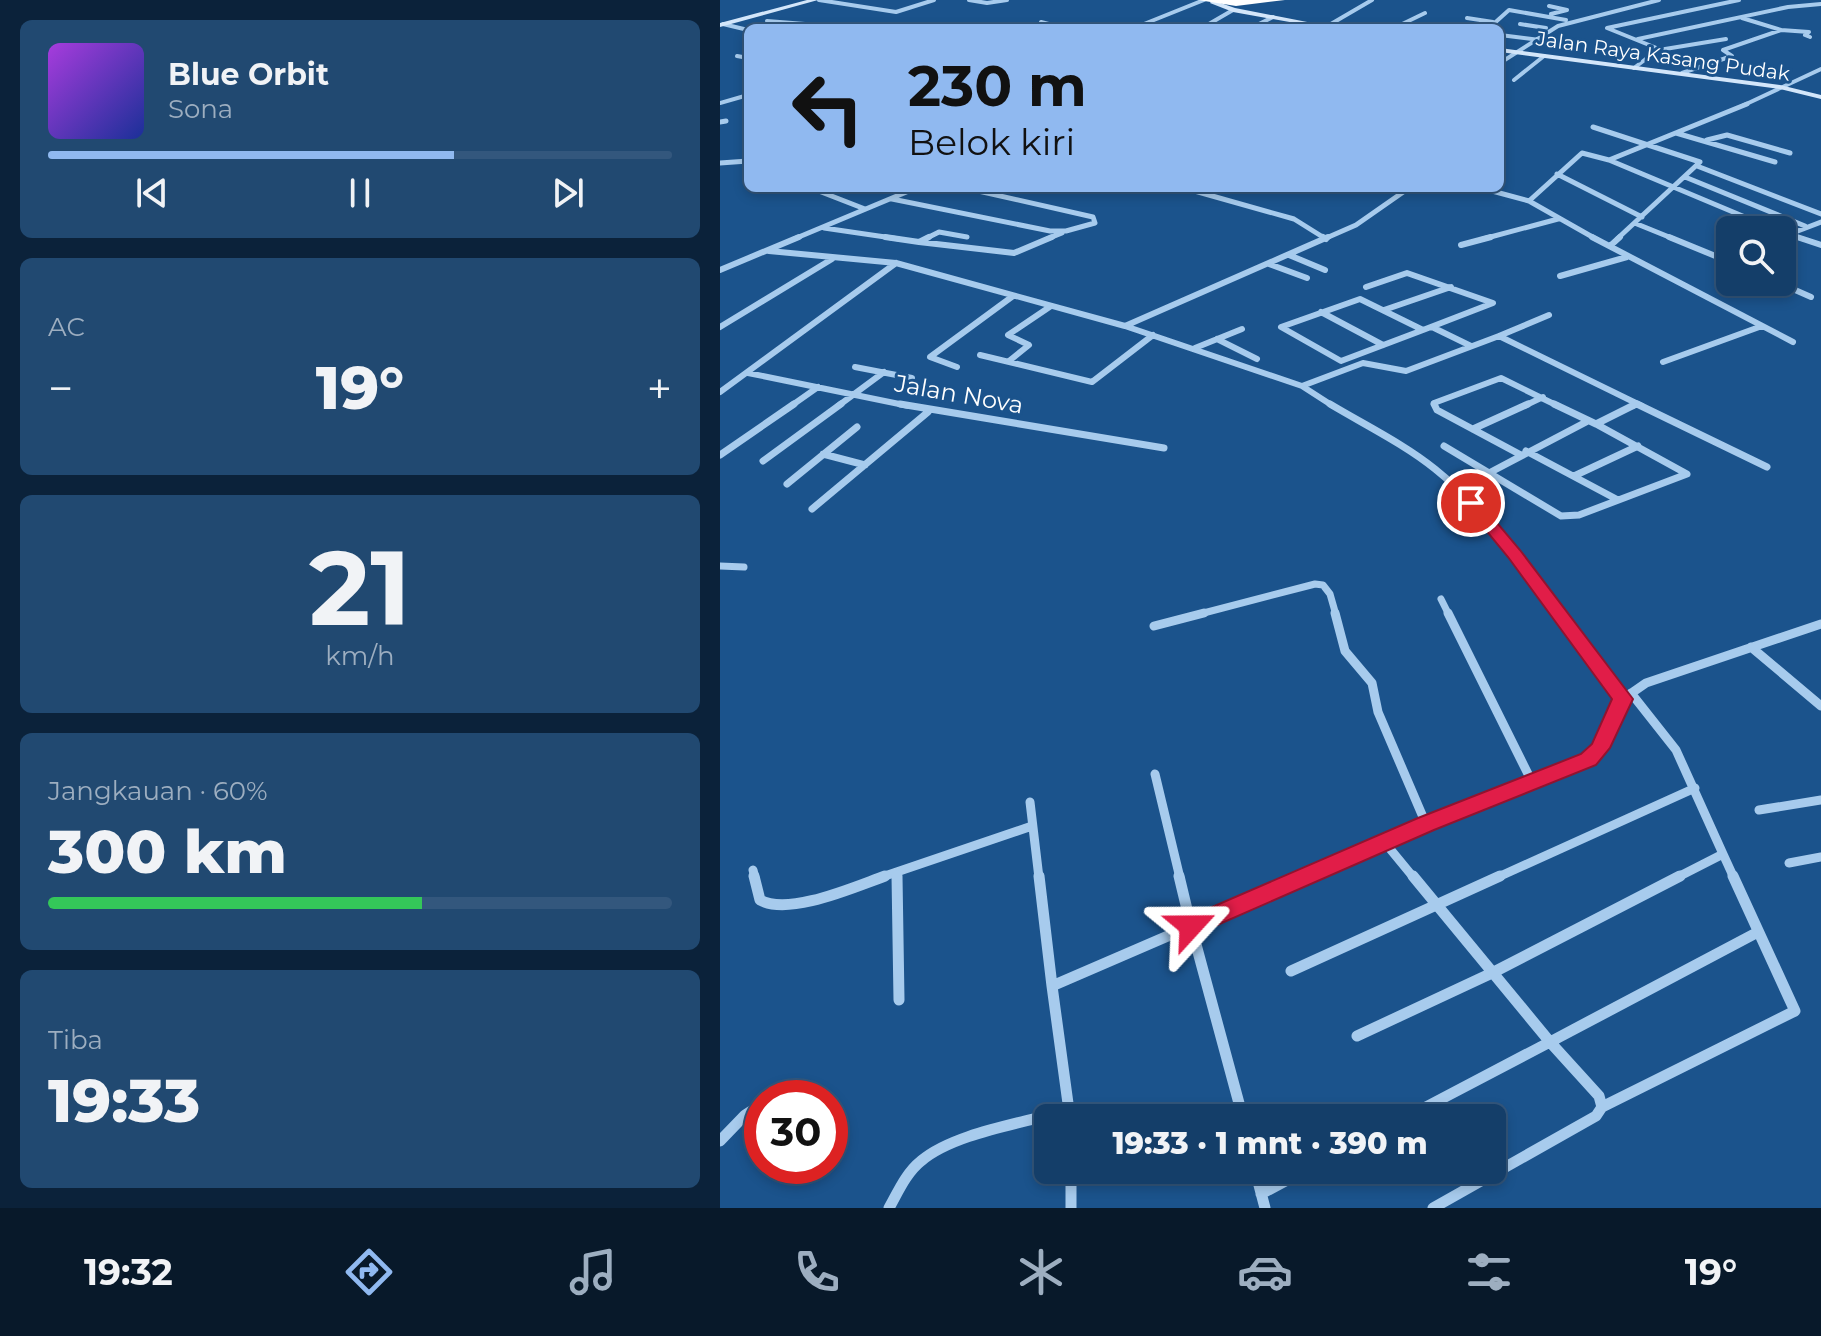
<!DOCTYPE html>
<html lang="id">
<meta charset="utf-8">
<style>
:root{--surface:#143e69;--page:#214971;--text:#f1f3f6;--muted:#9daec0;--line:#33577d;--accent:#90b9f0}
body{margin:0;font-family:Montserrat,sans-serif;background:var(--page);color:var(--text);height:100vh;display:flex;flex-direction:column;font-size:30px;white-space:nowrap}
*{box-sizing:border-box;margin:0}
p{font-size:26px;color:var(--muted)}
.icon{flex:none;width:44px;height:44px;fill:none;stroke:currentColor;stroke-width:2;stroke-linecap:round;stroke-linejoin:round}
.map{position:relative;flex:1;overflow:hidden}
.side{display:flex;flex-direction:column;gap:20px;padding:20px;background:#0b223a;width:720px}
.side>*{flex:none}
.top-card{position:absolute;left:24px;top:24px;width:760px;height:168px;border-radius:12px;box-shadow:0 4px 12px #0003,0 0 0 2px var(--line);background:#90b9f0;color:#111;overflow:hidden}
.controls{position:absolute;left:996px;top:216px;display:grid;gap:16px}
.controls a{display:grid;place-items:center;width:80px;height:80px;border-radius:12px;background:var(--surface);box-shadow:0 4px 12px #0003,0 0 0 2px var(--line);font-size:40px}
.speed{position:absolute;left:24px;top:1080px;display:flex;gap:16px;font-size:40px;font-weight:700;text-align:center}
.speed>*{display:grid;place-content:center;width:104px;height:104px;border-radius:50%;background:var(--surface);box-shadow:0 4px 12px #0003,0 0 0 2px var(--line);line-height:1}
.speed .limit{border:12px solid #d22;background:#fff;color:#111}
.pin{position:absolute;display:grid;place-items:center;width:68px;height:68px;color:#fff;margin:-34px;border:4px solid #fff;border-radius:50%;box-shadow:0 2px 8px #0007}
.me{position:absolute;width:88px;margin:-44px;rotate:66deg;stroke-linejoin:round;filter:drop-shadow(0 0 6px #0008)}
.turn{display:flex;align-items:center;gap:28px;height:168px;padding:0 32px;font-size:36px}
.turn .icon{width:104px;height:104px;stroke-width:2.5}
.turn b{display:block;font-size:56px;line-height:68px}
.big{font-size:60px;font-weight:800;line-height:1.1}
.side .card{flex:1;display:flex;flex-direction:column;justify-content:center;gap:12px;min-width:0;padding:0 28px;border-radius:12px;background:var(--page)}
.side .dial{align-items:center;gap:0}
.dial b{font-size:104px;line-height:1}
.song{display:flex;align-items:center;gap:24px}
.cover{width:96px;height:96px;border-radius:12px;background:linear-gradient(135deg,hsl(280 70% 55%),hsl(230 70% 35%))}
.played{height:8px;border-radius:4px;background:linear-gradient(90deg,var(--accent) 65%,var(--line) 65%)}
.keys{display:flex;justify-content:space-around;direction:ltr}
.heat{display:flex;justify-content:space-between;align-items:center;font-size:44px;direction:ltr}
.charge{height:12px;border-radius:6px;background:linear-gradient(90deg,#34c759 60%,var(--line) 0)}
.trip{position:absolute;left:314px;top:1104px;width:472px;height:80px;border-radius:12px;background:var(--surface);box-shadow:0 4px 12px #0003,0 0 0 2px var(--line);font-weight:800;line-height:80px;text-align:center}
.dock{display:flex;height:128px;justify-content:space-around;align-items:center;background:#08192a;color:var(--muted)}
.dock .icon{width:56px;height:56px}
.dock .selected{color:var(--accent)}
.dock b{font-size:36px;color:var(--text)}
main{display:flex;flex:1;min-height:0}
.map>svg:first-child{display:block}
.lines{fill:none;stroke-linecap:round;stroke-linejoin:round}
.street-far5{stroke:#a7cbed;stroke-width:4}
.street-far4{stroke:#a7cbed;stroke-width:5}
.street-far3{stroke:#a7cbed;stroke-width:6}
.street-far2{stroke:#a7cbed;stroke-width:7}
.street-far1{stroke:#a7cbed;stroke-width:9}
.street{stroke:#a7cbed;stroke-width:11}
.secondary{fill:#d3e6fa;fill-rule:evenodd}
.highway{fill:#fff;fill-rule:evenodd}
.route{fill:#e11d48;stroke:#92132f;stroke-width:2}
.labels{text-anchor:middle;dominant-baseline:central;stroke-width:6;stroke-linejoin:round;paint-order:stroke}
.far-street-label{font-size:20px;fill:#fff;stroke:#1b538c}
.street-label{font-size:24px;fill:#fff;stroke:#1b538c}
</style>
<main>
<section class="side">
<div class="card">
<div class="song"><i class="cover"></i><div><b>Blue Orbit</b><p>Sona</p></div></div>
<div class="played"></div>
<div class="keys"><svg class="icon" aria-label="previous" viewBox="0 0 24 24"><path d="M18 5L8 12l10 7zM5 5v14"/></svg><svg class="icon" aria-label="pause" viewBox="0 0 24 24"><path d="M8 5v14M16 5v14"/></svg><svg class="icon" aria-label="next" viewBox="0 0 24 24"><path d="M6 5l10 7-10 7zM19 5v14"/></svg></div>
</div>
<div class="card"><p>AC</p>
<div class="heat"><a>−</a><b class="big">19°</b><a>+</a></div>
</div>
<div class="card dial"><b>21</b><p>km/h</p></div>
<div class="card"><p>Jangkauan · 60%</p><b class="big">300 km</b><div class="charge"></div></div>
<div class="card"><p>Tiba</p><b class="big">19:33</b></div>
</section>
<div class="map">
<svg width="1101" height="1208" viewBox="0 0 1101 1208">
<rect width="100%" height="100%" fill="#1b538c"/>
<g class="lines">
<!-- street-far5 -->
<path class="street-far5" d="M99 0 176 12 214 0
M249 0 267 3 287 0
M829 6 847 10 831 14
M747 18 773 22
M47 21 85 24
M321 22 344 28
M3 24 28 30
M800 24 826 28
M35 28 55 22
M287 28 293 24
M367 28 373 26
M414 28 484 0
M482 28 513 10
M531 28 553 17
M604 28 652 0
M674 28 705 13
M727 28 731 26
M769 28 789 10 846 20
M1061 30 1089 32 1085 35 1090 37
M780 35 844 43
M918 39 1068 7 1101 4
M939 50 1006 39
M17 56 28 58
M780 63 838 26 939 0
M914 68 939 49 887 28 1019 0
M962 73 1012 56 1003 50 1061 30 1022 18
M794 80 824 56
M0 103 28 95
M1022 106 1101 69"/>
<!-- street-far4 -->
<path class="street-far4" d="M1027 104 889 160 1056 230
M0 122 6 121
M873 127 980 162 897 239
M956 133 1055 162
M987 140 1007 135 1070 153
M0 163 28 161
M977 166 1101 214
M837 174 922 217
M965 177 1085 226
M91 188 145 209
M464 188 574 219 606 239
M761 188 809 201 876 239
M172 199 330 231H346L375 223 373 217 245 188
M809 201 862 153 889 160
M917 224 954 239
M104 228 179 239
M1068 234 1083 239
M1062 237 1101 222
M74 239 196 188
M205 239 219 232 247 237
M327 239 342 233
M604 239 636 225 689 188
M763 239 838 219"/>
<!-- street-far3 -->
<path class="street-far3" d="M165 237 199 242 209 237
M603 237 606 239
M872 237 1073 342
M949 237 1010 262
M1077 237 1101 245
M199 242 294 253 332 237
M741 245 771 237
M890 246 900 237
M49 251 176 263 405 326 582 386 613 406
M569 255 605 270
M549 264 587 278
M0 270 79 237
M840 276 907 257
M1057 282 1091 297
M646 287 687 273 773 303 703 330
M640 299 703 330 621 361 561 327Z
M664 310 731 287
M601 312 663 345
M405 326 608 237
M0 327 112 259
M712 327 751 346
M779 336 829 315
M497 339 537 359
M475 348 522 329
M260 355 372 382 433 335
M289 361 309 345 288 335 331 306
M943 362 1042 326
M135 367 192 378
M237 367 210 357 293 296
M28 373 189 406
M582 386 643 363 686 371 779 336 922 406
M0 392 176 263
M71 406 98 387
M118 406 164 372
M715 406 714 403 781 378 838 406
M804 406 823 397
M913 406 916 404"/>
<!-- street-far2 -->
<path class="street-far2" d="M180 404 444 448
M610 404C645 425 684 444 715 469 765 509 803 565 840 615
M714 404 717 410 801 455
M834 404 876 424 916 404
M917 404 1047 467
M753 429 808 404
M724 446 841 516 859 515 967 474 876 424
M806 451 898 500
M103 454 145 465
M0 455 74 404
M43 461 121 404
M769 473 868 421
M854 476 918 446
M67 484 137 427
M92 509 208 412 206 409
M0 566 24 567
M721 599 729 615
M476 615 595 584 603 585 610 594 616 615"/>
<!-- street-far1 -->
<path class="street-far1" d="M615 613 625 651 652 683 658 712 706 824
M728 613 812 782
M434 626 484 613
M1031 647 1101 706
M911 693 956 750 1003 854
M903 699 926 683 1101 624
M435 774 460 878
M310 802 319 878
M1039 810 1101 800
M666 844 694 878
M1069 863 1101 857
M33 870 35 878
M177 872V878
M159 878 312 826
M581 878 868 759 880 748 903 699 839 613
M776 878 975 788
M956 878 1003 854 1014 878"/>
<!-- street -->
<path class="street" d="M34 876 40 900C69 916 134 887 165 876
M177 876 179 1000
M319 876 332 986
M571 971 780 876
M637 1036 772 973 960 876
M882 1107 1075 1011 1013 876
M350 1118 332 986 471 926 459 876
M523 1118 471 926 586 876
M685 1118 830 1042 693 876
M0 1141 25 1115 42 1104
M351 1170V1208
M535 1170 545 1208
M541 1194 586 1170
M169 1208C178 1192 186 1173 201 1161 235 1132 307 1123 350 1109
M713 1208 876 1116 882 1107 879 1096 830 1042 1038 932"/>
<!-- secondary -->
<path class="secondary" d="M87 0H98L0 27V23Z
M492 0 515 8 618 28H603L513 12 490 3Z
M780 48 1060 85 1101 95V99L1060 89 780 52Z"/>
<!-- highway -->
<path class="highway" d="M478 0H565L516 6Z"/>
</g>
<!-- route -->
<path class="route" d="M751 498 757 499 800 550 913 699 890 748 876 765 714 830 479 933 471 936 462 933 459 926 462 920 698 818 861 754 872 744 892 699 788 557 746 506 743 503Z"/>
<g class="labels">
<!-- far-street labels -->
<g class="far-street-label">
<text transform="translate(943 56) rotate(8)">Jalan Raya Kasang Pudak</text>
</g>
<!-- street labels -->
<g class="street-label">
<text transform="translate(239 394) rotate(10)">Jalan Nova</text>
</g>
</g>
</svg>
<div class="controls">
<a><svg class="icon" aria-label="search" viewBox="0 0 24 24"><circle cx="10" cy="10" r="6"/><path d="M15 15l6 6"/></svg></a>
</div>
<div class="speed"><div class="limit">30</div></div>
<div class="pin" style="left:751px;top:503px;background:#d93025"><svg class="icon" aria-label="arrive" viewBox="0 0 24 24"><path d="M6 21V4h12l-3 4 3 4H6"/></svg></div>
<svg class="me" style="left:471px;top:926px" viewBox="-20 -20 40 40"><path d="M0-17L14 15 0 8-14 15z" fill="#e11d48" stroke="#fff" stroke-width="4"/></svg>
<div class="trip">19:33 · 1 mnt · 390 m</div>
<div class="top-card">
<div class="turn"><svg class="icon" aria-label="left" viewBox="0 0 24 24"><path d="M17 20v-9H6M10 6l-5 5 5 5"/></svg><div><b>230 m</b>Belok kiri</div></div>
</div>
</div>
</main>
<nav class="dock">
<b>19:32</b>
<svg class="icon selected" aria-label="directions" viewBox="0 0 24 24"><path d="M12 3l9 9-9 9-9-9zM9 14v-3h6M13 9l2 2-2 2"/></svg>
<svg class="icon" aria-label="music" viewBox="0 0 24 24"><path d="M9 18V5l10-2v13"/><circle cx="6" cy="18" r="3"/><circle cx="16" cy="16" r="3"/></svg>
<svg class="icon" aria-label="phone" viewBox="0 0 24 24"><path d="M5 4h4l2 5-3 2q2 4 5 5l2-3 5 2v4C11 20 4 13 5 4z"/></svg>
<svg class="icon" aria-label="climate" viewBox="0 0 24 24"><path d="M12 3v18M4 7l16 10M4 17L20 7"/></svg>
<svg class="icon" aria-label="car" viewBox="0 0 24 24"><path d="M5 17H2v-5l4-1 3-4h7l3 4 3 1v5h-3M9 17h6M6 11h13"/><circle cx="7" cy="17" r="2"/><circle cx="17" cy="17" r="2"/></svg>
<svg class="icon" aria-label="filters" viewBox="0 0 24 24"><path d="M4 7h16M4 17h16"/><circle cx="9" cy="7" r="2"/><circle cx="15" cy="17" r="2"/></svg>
<b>19°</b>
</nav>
